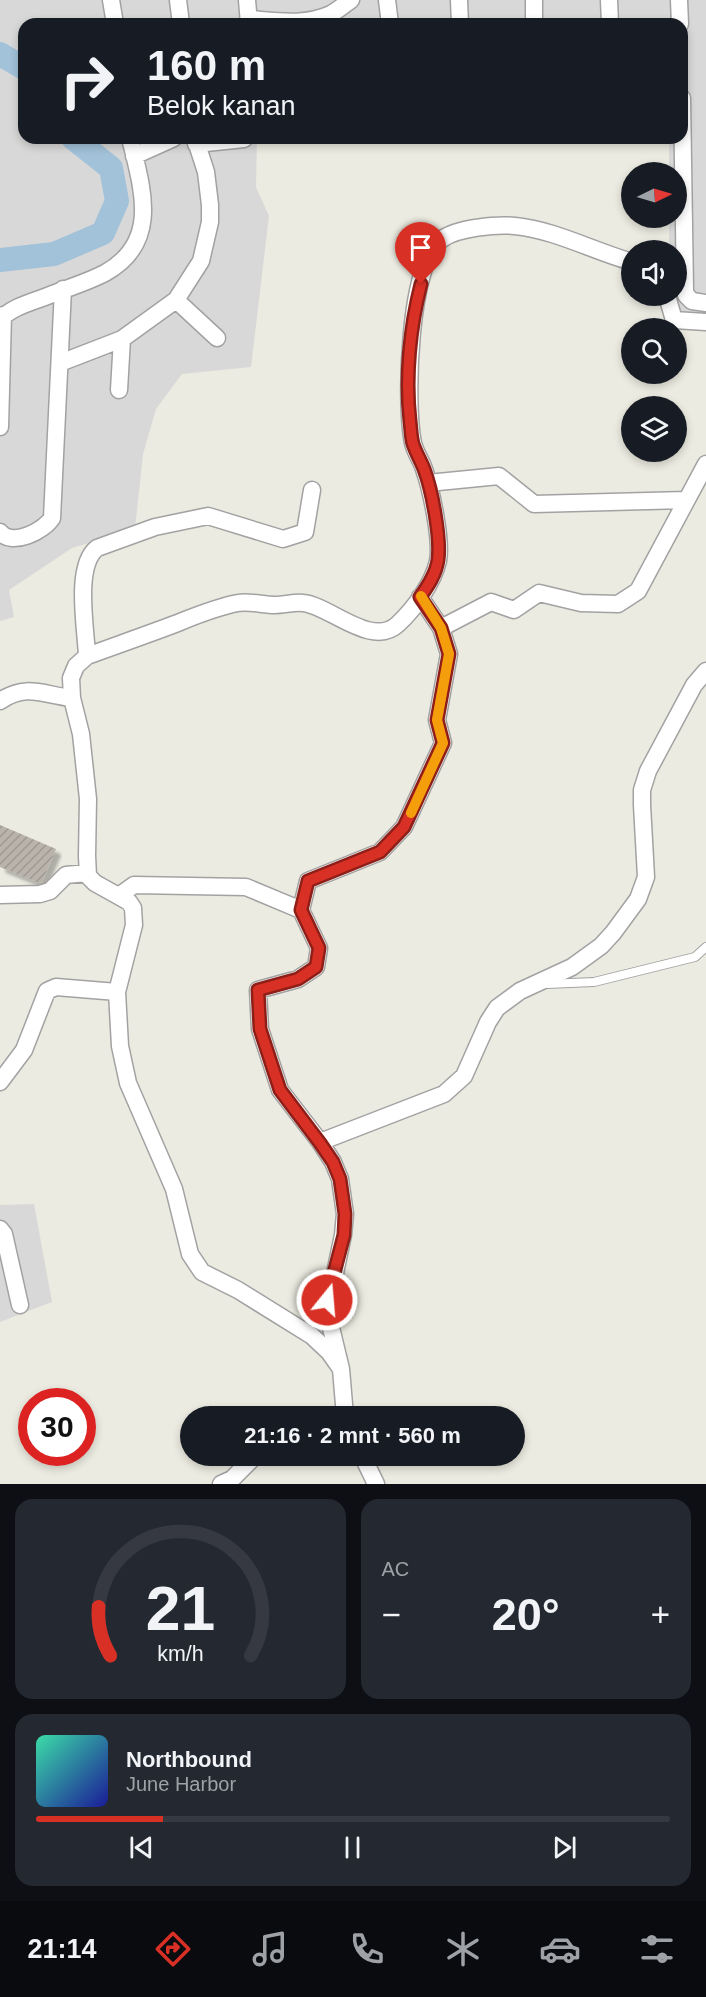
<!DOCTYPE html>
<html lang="id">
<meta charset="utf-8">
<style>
:root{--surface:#171b24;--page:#242831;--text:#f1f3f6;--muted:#9ea1a6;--line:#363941;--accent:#d93025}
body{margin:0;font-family:Helvetica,sans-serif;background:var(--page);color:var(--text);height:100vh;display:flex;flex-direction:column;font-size:22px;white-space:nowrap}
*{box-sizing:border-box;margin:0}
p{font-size:20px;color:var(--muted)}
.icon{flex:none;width:33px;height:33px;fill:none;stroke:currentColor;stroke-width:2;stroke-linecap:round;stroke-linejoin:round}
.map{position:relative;height:1484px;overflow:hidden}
.sheet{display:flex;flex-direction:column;gap:15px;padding:15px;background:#0d0f14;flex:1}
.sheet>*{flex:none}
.hud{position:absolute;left:18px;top:18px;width:670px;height:126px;border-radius:18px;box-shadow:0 3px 9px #0003;background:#171b24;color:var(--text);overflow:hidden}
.needle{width:39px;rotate:85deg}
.controls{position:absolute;left:621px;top:162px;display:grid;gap:12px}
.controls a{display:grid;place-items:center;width:66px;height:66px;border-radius:50%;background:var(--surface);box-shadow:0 3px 9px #0003;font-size:30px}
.speed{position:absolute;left:18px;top:1388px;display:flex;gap:12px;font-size:30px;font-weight:700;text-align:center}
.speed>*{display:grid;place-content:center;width:78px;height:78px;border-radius:50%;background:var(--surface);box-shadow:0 3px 9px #0003;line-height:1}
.speed .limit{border:9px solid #d22;background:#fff;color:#111}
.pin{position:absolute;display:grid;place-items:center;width:51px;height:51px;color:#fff;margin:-62px -26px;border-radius:50% 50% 50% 0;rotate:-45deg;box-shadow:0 0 6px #0007}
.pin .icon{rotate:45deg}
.me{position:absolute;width:66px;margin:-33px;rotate:17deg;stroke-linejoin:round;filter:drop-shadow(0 0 4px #0008)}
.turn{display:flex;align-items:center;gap:21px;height:126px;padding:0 30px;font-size:27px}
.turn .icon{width:78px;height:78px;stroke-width:2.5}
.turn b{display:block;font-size:42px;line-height:51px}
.big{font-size:45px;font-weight:600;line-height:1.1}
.sheet .widget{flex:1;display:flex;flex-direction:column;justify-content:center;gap:9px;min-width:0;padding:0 21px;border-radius:18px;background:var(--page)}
.sheet .dial{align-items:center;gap:0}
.dial svg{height:156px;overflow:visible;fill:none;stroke:var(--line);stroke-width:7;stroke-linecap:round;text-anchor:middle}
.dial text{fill:var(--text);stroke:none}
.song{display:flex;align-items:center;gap:18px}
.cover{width:72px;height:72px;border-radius:9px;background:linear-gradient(135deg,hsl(160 70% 55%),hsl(240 70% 35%))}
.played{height:6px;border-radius:3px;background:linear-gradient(90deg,var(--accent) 20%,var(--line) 20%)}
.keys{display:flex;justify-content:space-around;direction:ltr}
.heat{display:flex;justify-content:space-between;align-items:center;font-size:33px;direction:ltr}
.sheet .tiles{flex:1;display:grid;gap:15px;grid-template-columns:1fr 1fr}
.widget:last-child{grid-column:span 2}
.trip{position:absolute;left:180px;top:1406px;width:345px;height:60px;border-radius:30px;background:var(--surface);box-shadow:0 3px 9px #0003;font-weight:600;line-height:60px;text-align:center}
.dock{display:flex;height:96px;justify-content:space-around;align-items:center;background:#090b0e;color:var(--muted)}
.dock .icon{width:42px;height:42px}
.dock .current{color:var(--accent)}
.dock b{font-size:27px;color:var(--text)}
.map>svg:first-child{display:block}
.residential{fill:#d9d8d8}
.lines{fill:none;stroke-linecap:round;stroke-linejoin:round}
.river{stroke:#a2c2d9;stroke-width:24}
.building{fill:url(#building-hatch);filter:url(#shadow)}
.service-casing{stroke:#a2a2a2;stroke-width:10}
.minor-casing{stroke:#a2a2a2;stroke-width:19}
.service{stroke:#fff;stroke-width:8}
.minor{stroke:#fff;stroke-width:16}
.route-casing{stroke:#8d1f18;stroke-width:15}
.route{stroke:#d93025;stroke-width:10}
.slow{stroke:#f59e0b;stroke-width:10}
</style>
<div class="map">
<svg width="706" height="1484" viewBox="0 0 706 1484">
<defs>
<pattern id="building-hatch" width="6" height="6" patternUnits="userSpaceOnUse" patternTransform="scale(1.5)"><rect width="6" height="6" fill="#b9b3ab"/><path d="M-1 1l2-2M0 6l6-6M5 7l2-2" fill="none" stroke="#9e9993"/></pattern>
<filter id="shadow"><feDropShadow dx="5.5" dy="5.5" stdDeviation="1.5" flood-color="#0004"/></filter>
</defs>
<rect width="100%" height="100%" fill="#ecebe1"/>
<!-- residential -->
<path class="residential" d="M0 0H706V317H669V296H676V250H669V218H676V172H669V138H682V24H24V138H257L256 187 269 216 251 367 182 374 156 409 143 454 135 529 72 548 9 590 14 617 0 621Z
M34 1204 52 1302 0 1322V1205Z"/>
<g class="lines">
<!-- river -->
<path class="river" d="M0 54 24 68
M0 260 54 254 103 233 117 201 111 168 73 138"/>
</g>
<!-- building -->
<path class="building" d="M0 825 56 849 42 882 39 883 0 867Z"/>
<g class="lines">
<!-- service casing -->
<g class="service-casing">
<path id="service" d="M547 984 594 982 695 957 706 947"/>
</g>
<!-- minor casing -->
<g class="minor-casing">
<path id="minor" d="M111 0 115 24
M178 0 181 24
M247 0 249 24
M387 0 390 24
M459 0 460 24
M534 0V24
M609 0 610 24
M679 0 680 24
M249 19C276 21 305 26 331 14 338 10 345 4 351 0
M682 98 685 290 686 295 692 301 706 303
M196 144 244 139
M134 156 174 138
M667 296 674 320 706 322
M176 300 217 338
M0 320C10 308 31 302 45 297 64 289 86 283 105 273 161 242 142 188 130 138
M60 363 122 339 176 300 201 261 210 222V205L206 172 195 138
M119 390 122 339
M0 427 3 315
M428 483 499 476 534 504 686 500
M0 532C12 547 44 531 52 518L63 289
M441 628 491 602 514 610 539 593 581 603 618 604 638 591 706 464
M87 656C86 629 74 566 97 548L155 527 208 516 283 539 305 532 312 490
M0 701C27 683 43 695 72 698
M0 895 40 894 50 891 66 875 87 873
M120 895 134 885 246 887 301 910
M0 1082 24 1050 47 991 56 987 117 992
M320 1142 444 1094 464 1076 488 1022 497 1008 520 991 572 967 601 946 613 933 638 899 646 877 642 805V790L648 771 694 685 706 671
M0 1229 4 1234 20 1305
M341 1369 329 1352 312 1336 238 1290 202 1272 190 1254 174 1189 128 1083 120 1046 117 992 134 925 133 908 129 902 95 883 88 876 87 856 88 799 81 734 72 698 71 678 76 666 87 656C117 645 146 635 175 624 195 616 216 607 238 603 250 601 263 605 275 605 284 605 294 602 303 603 329 605 372 649 398 624 415 608 433 583 438 561 442 540 431 489 424 469 421 460 415 452 413 443 405 405 408 261 442 239 457 228 497 224 515 226 555 230 593 251 632 262
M345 1416 341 1369 327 1311 329 1288 335 1273 343 1235 345 1214 340 1179 333 1162 320 1142 280 1090 260 1029 258 990 298 979 316 967 319 948 301 910 308 881 380 852 404 827 443 743 437 720 449 654 441 628 420 597
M362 1455 376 1484
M221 1484 232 1479 256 1455"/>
</g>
<!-- service -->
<use href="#service" class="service"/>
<!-- minor -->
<use href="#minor" class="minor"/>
</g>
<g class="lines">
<!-- route casing -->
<g class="route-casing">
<path id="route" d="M327 1300 344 1235 345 1214 340 1179 333 1162 320 1143 280 1090 260 1029 258 990 298 979 316 967 319 948 301 910 308 881 380 852 404 827 443 743 437 720 449 654 441 628 420 597C428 586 436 574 438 560 441 538 432 490 424 469 421 461 416 453 413 444 411 437 411 429 410 421 405 377 410 327 421 284"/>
</g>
<!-- route -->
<use href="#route" class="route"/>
<!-- slow -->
<path class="slow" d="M411 813 443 743 437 720 449 654 441 628 421 596"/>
</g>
</svg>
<div class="controls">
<a><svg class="needle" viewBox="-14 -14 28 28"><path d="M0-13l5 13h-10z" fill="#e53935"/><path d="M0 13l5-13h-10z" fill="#9ea1a6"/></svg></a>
<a><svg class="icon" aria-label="sound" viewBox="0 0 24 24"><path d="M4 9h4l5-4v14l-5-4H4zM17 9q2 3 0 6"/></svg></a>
<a><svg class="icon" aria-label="search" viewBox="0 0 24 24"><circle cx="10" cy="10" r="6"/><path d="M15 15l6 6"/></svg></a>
<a><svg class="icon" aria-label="layers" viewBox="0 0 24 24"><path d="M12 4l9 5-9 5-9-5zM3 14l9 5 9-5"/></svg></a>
</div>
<div class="speed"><div class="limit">30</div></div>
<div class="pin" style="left:421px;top:284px;background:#d93025"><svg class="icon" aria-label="arrive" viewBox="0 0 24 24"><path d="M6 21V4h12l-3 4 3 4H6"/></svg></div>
<svg class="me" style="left:327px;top:1300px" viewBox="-20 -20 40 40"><circle r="17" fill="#d93025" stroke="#fff" stroke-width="3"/><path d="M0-11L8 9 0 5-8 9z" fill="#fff"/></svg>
<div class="trip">21:16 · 2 mnt · 560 m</div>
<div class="hud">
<div class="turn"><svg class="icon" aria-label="right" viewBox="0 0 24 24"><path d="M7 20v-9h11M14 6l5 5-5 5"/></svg><div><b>160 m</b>Belok kanan</div></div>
</div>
</div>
<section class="sheet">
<div class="tiles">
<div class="widget dial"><svg viewBox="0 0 100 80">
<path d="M14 69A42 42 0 1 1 86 69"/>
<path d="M14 69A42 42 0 0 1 8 44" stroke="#d93025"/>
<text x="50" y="56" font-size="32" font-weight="700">21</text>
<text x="50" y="72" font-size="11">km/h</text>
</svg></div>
<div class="widget"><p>AC</p>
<div class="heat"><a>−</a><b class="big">20°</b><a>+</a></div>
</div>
<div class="widget">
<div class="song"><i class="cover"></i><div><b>Northbound</b><p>June Harbor</p></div></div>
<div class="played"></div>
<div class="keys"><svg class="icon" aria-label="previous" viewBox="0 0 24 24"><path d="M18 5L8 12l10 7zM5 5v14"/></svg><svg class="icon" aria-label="pause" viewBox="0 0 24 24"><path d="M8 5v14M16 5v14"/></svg><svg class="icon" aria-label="next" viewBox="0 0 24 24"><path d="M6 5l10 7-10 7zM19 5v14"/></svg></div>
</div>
</div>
</section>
<nav class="dock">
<b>21:14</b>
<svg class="icon current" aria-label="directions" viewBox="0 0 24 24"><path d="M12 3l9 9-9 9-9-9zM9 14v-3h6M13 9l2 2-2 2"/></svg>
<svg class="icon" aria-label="music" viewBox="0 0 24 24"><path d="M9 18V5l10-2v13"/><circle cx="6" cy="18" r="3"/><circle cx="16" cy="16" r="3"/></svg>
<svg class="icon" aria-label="phone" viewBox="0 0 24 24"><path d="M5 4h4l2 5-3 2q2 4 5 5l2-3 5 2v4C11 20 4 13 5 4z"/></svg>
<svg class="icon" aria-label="climate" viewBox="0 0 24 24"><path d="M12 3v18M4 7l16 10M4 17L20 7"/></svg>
<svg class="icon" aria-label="car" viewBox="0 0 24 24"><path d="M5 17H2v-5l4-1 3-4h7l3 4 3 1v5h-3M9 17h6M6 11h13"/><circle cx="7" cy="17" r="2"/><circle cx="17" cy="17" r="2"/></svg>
<svg class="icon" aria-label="filters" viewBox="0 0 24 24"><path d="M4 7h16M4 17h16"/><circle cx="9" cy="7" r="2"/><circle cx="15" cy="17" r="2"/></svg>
</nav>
